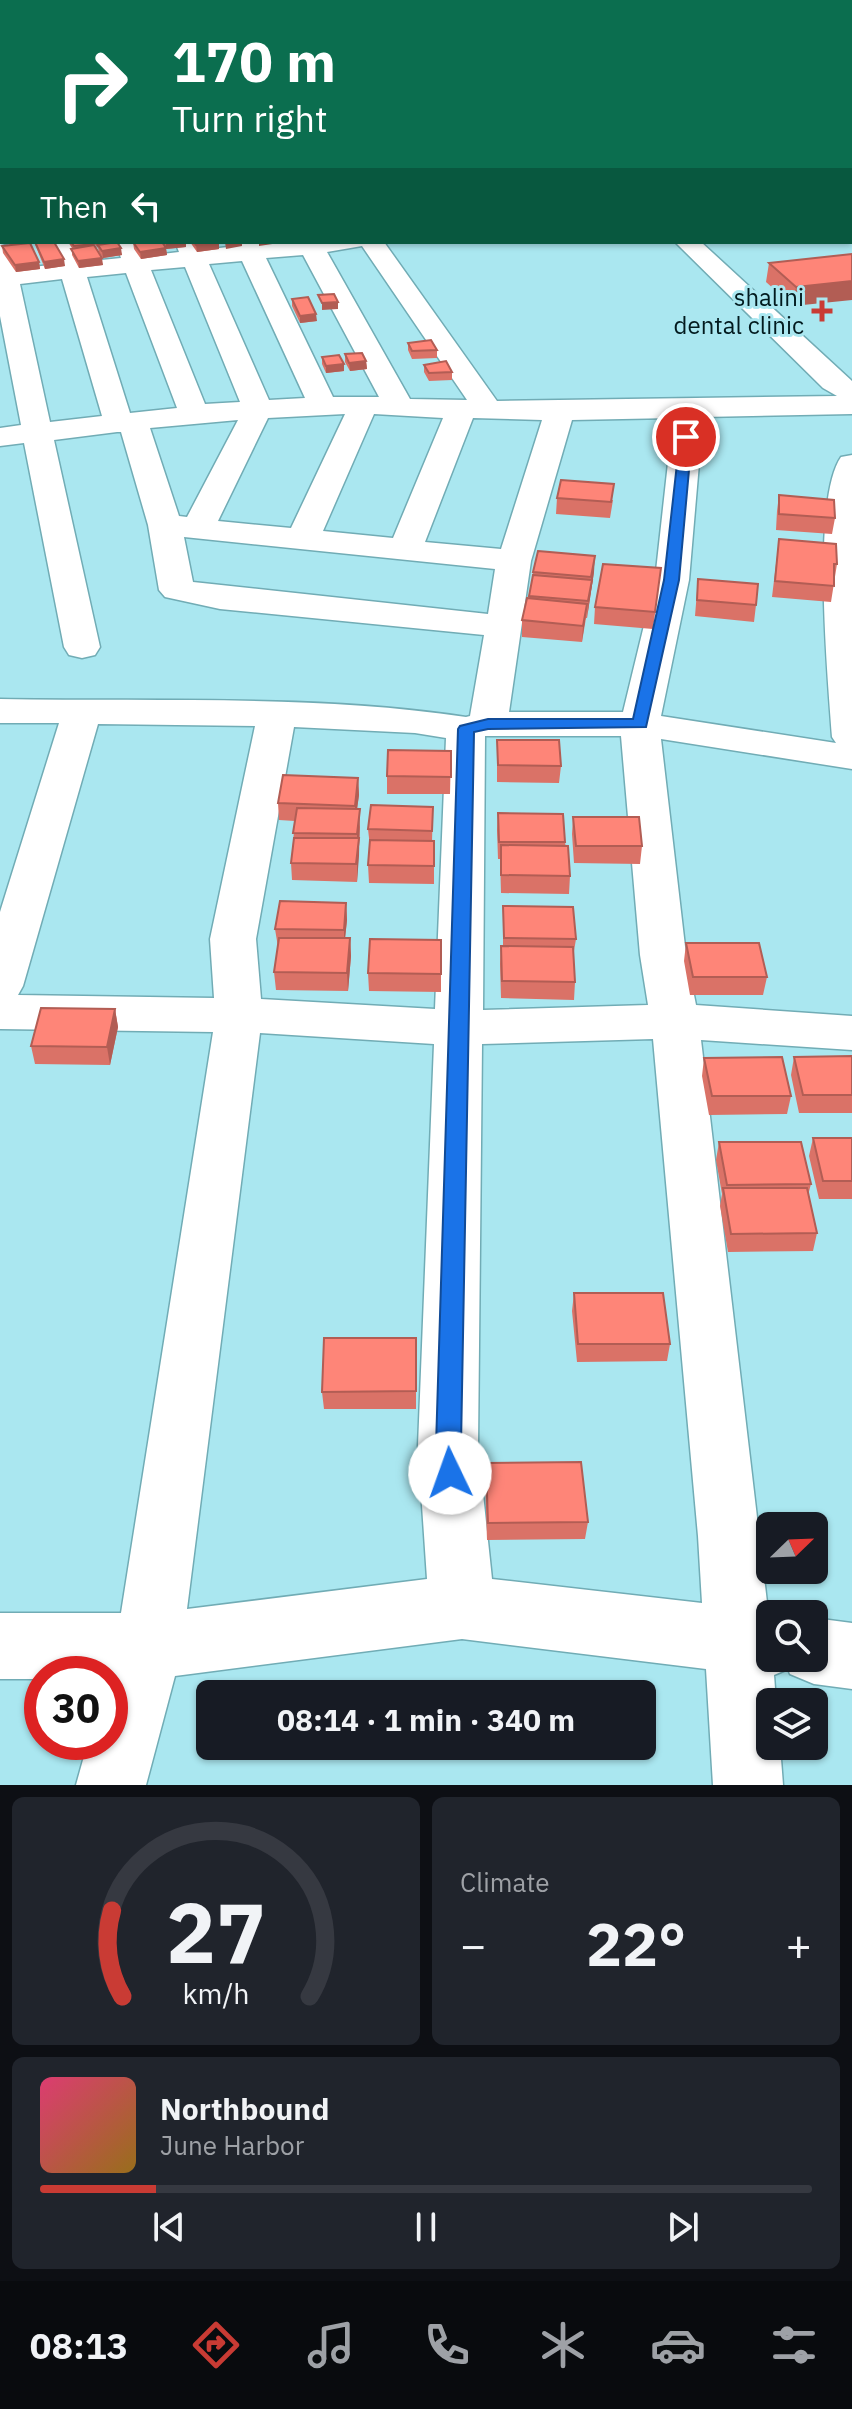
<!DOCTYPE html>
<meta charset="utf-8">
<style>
:root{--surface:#171b24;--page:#20242c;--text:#f1f3f6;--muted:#9ea1a6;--line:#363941;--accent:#c93b34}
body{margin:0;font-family:"IBM Plex Sans",sans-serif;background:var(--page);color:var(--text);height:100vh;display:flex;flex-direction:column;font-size:30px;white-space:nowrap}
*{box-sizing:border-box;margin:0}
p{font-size:26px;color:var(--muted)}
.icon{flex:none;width:44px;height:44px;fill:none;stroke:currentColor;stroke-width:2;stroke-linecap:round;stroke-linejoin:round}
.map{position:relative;height:1785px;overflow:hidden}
.side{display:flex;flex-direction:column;gap:12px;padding:12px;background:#0d0f14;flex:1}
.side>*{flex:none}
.banner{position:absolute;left:0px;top:0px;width:852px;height:244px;box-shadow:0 2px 6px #0004;background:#0b6e4f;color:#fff;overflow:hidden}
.needle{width:52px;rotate:67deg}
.fabs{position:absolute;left:756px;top:1512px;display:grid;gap:16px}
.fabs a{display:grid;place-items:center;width:72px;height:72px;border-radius:12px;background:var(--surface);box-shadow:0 2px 6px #0004;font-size:40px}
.speed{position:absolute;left:24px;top:1656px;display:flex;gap:16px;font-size:40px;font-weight:700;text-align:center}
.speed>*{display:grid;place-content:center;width:104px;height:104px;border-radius:50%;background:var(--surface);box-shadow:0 2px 6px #0004;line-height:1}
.speed .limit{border:12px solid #d22;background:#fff;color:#111}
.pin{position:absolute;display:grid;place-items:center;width:68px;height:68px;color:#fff;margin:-34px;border:4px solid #fff;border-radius:50%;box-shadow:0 2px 8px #0007}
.me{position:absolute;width:88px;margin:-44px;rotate:357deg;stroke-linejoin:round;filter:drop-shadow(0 0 6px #0008)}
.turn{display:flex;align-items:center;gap:28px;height:168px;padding:0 40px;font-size:36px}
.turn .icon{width:104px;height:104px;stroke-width:2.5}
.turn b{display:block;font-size:56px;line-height:68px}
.then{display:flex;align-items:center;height:76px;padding:0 40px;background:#0003;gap:16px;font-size:30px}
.big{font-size:60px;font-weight:700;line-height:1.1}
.side .widget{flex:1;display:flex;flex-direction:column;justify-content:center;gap:12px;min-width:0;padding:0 28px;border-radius:12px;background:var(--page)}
.side .dial{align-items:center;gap:0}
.dial svg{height:208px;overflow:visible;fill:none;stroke:var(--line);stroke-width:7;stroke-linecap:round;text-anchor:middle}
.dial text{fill:var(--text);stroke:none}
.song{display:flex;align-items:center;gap:24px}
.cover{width:96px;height:96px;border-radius:12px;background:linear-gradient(135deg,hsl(340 70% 55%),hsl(40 70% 35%))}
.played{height:8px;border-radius:4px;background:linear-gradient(90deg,var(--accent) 15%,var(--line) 15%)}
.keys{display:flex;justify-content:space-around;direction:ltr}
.heat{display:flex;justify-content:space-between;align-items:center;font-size:44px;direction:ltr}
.side .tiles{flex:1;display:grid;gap:12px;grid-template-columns:1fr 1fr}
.widget:last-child{grid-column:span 2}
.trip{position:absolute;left:196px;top:1680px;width:460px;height:80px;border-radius:12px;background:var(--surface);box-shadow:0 2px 6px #0004;font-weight:700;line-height:80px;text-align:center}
.menu{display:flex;height:128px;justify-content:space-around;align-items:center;background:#090b0e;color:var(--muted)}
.menu .icon{width:56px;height:56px}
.menu .selected{color:var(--accent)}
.menu b{font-size:36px;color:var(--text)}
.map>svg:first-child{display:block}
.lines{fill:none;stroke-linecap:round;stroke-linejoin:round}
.minor-casing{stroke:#71acb5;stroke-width:3}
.major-casing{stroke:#706013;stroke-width:3}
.minor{fill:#fff;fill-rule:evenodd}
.major{fill:#cdb66e;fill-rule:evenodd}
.wall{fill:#da7267}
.shaded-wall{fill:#b25d54}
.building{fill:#fe8578;stroke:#b25d54;stroke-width:2}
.route{fill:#1a73e8;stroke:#114b97;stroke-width:2}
.poi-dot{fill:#c93b34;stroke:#aae7f0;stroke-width:3}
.labels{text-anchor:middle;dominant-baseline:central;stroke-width:6;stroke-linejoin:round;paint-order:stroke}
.far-poi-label{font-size:24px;fill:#021a1e;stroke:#aae7f0;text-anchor:end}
</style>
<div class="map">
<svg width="852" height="1785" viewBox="0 0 852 1785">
<rect width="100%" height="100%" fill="#aae7f0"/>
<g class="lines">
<!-- minor casing -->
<g class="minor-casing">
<path id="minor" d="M69 0H87L88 2H70Z
M173 0H217L171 2Z
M291 0H309L311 2H293Z
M423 0H441L443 2H425Z
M560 0H578L580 2H562Z
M0 9H2V19H0Z
M0 46H2V58H0Z
M850 88H852V100H850Z
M850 120H852V134H850Z
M850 216H852V232H850Z
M53 242H75L82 262 121 258 115 242H139L145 256 179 252 175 242H199L203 250 236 246 234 242H384L497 401 837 396 823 388 675 242H701L852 381V414L703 417 689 580 661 716 836 743 832 737C828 680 811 500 841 457L852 455V769L661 739 686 955 696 1005 852 1016V1050L701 1040 768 1611 775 1614H770V1658H814V1618L852 1623V1689L814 1684 790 1674 788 1669 774 1675 776 1702H770V1746H780L783 1785H713L706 1669 462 1639 175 1676 146 1785H76L88 1742H110V1674H42V1679H0V1613H121L213 1032 0 1029V912L59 723H0V699C152 702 316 694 466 717L470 716 484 635 220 609 165 597 159 590 148 525 121 432H117L54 440 100 647 95 655 82 658 69 655 64 647 24 443 0 446V428L21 425 0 316V244L9 246 16 269 58 264ZM362 246 467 400 410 399 327 252ZM303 255 379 397H333L266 258ZM242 261 305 398 269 400 209 264ZM185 267 240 402 205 404 151 270ZM126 273 177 408 130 413 87 277ZM62 279 102 416 50 422 20 284ZM345 414 291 528 218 521 268 418ZM374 414 443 418 393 538 323 531ZM473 418 542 420 501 549 425 542ZM673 418 655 580 623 712H509L531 561 572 420ZM238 420 187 517 179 516 150 428ZM184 537 495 569 488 614 193 582ZM98 724 255 726 210 939 214 998 18 995 23 986ZM294 727 415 733 446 738 435 1009 261 999 256 939ZM485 736H621L640 955 648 1005 483 1010ZM260 1033 434 1044 418 1446 427 1579 187 1609ZM653 1039 698 1536 702 1603 492 1579 478 1446 482 1044Z"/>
</g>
<!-- major casing -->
<g class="major-casing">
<path id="major" d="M850 35H852V47H850Z
M0 109H2V121H0Z"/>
</g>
<!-- minor -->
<use href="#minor" class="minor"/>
<!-- major -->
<use href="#major" class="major"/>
</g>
<!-- wall -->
<path class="wall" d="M8 242H30L39 262 40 269 16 272 3 253 2 246H10Z
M34 242H54L65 266 45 269Z
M68 242H117L122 255 103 258 99 252 98 248 93 242 103 265 79 268 72 255V248Z
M133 242H186V247L166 249 167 255 141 259 134 249Z
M190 242H219V249L197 252Z
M852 254 793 306 766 282 769 263Z
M292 299 317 321 300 323 292 306Z
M408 343 437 350V358L412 359 408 350Z
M345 354 366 361 367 369 350 371 345 362Z
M322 357 344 371 326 373 322 364Z
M424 365 452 372V380L429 381 424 372Z
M779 495 835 518 832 534 776 530 777 511Z
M557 498 613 500 610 518 556 514Z
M779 539 837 564 831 602 772 597Z
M661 568 653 629 594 624 595 607Z
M533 572H594L587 618H586L582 642 522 637V620L529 599Z
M698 579 756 605 754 622 695 616Z
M497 740 561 766 559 783 497 782Z
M451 751 450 794H387V776Z
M358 778 359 795 357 809 360 827 357 882 292 880 291 863 295 821 279 820 278 803Z
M433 807 432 841H434V884L369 883 368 865 370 847 368 829Z
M498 813 565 842 570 876 569 894 501 893 500 859H498L497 830Z
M573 817 642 846 640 864 574 863 572 834Z
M346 903 347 920 345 938H350L351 956 348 991 276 990 274 972 278 947 275 929Z
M503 906 576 939 573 957 575 982 574 1000 501 998 500 964 501 946H503Z
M441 940V992L369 991 368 973Z
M686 943 767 977 763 995H690L684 961Z
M115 1009 118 1027 110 1065 35 1064 31 1046Z
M852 1056V1113H799L791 1075 794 1057Z
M704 1058 791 1096 787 1114 709 1115 702 1076Z
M813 1138H852V1199H819L809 1156Z
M719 1142 811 1184 808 1195 817 1233 813 1251 728 1252 720 1206 722 1194 716 1160Z
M574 1293 670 1344 667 1361 577 1362 572 1311Z
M416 1338V1409H324L322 1392Z
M486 1463 588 1522 585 1539 487 1540 485 1480Z"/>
<!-- shaded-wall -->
<path class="shaded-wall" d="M0 88H2V100H0Z
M2 151V164H0V152Z
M96 242H117L98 245 97 248Z
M166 242H186V247L166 249Z
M219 242V249L197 252 196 245Z
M225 242H242V246L226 249Z
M259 242H279V243L259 246Z
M121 248 122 255 103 258 102 251Z
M166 248 167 255 141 259 140 252Z
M102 258 103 265 79 268 78 261Z
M64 259 65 266 45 269 44 262Z
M39 262 40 269 16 272 15 265Z
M852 281V300L793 306 796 287Z
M338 302V309L322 310V303Z
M316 314 317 321 300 323V316Z
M366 361 367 369 350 371 349 363Z
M344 364V371L326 373V366Z
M595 556 594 572 587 618 591 577Z
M587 604 585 620 582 642 583 626Z
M358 778 359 795 355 823V806Z
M360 809 359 856 357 882V834Z
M346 903 347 920 344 948V930Z
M350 938 351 956 348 991 347 973Z
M115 1009 118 1027 110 1065 107 1047Z"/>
<!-- building -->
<path class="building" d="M2 69V88H0V70Z
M0 139H2V151L0 152Z
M2 177V204H0V178Z
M35 242H54L64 259 44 262Z
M71 242H93L94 244 74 246Z
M117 242 121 248 102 251 98 245Z
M133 242H162L166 248 140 252Z
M194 242H219L196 245Z
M30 243 39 262 15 265 2 246Z
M94 245 102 258 78 261 71 249Z
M852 254V281L796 287 769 263Z
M334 294 338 302 322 303 318 295Z
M308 297 316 314 300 316 292 299Z
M431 340 437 350 412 351 408 343Z
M362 353 366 361 349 363 345 354Z
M339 355 344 364 326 366 322 357Z
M446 361 452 372 429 373 424 365Z
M561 480 614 484 611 502 557 498Z
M779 495 834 500 835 518 779 514Z
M779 539 836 544 837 564H834V586L775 581Z
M538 551 595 556 591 577 533 572Z
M603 564 661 568 655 612 595 607Z
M533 575 592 580 588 601 529 596Z
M698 579 758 584 756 605 697 600Z
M527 598 587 604 583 626 522 620Z
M497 740H559L561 766 498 765Z
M388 750 451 751V777L387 776Z
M283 775 358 778 355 806 278 803Z
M371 805 433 807 432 831 368 829Z
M297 808 360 809 357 834 293 833Z
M498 813 563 814 565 842H499Z
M573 817H639L642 846H576Z
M294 838H359L356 864 291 863Z
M370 840 434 841V866L368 865Z
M501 845 568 846 570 876 501 875Z
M280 901 346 903 344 930 275 929Z
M503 906 573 907 576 939 504 938Z
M279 938H350L347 973 274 972Z
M370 939 441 940V974L368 973Z
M686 943H759L767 977H693Z
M501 946 573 947 575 982 502 981Z
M41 1008 115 1009 107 1047 31 1046Z
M852 1056V1095H803L794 1057Z
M782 1057 791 1096H712L704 1058Z
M813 1138H852V1181H823Z
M719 1142H801L811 1184 727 1185Z
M723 1188H807L817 1233 731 1234Z
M574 1293H663L670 1344H578Z
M324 1338H416V1391L322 1392Z
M581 1462 588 1522 488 1523 486 1463Z"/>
<!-- route -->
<path class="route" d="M686 433 692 437 679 580 646 727 488 729 474 732 461 1446 463 1473 459 1481 450 1484 441 1481 436 1446 458 729 460 726 488 719H633L664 580 680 437Z"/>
<!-- markers -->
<path class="poi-dot" d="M818 299h8v8h8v8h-8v8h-8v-8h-8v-8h8z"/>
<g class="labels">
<!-- far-poi labels -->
<g class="far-poi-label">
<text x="804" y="297">shalini<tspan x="804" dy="28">dental clinic</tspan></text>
</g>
</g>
</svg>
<div class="fabs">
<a><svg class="needle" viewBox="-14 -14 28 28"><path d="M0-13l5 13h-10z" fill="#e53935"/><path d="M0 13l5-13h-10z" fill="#9ea1a6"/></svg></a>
<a><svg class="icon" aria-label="search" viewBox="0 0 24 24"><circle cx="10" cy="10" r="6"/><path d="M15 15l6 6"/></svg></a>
<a><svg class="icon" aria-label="layers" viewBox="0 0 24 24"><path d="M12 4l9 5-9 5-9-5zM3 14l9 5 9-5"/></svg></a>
</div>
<div class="speed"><div class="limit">30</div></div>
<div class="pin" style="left:686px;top:437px;background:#d93025"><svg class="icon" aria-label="arrive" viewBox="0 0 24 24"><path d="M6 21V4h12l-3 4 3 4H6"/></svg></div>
<svg class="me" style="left:450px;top:1473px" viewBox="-20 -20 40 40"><circle r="19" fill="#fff"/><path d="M0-13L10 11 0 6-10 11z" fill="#1a73e8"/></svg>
<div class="trip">08:14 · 1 min · 340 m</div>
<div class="banner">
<div class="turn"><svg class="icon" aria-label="right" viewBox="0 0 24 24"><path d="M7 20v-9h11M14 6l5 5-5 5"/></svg><div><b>170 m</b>Turn right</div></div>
<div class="then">Then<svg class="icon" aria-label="left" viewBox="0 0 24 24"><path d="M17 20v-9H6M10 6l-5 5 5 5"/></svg></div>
</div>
</div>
<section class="side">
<div class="tiles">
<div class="widget dial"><svg viewBox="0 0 100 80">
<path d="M14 69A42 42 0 1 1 86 69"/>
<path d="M14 69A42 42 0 0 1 10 36" stroke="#c93b34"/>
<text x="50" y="56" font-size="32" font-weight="700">27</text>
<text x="50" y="72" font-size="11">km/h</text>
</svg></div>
<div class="widget"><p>Climate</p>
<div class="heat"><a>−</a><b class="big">22°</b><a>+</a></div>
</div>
<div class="widget">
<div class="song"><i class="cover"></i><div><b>Northbound</b><p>June Harbor</p></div></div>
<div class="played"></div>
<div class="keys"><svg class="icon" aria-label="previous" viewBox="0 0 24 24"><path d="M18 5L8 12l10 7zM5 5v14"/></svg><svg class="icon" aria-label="pause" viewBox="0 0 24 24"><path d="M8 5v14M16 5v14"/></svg><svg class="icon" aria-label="next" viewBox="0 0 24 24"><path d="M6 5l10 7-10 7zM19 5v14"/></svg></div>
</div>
</div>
</section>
<nav class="menu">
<b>08:13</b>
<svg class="icon selected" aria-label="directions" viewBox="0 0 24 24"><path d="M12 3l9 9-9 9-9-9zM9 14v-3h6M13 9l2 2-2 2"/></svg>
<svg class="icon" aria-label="music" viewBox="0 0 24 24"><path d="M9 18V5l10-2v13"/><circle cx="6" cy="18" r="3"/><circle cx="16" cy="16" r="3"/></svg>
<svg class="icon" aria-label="phone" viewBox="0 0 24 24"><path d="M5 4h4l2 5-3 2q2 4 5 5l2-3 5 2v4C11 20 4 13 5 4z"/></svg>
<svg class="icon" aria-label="climate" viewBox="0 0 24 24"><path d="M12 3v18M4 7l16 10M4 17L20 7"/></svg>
<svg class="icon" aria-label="car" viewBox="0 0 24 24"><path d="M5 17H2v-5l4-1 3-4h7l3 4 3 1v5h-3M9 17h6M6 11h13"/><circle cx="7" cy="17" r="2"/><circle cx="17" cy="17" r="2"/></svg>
<svg class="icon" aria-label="filters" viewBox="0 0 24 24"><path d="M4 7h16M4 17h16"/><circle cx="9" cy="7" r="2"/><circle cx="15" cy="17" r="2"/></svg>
</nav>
